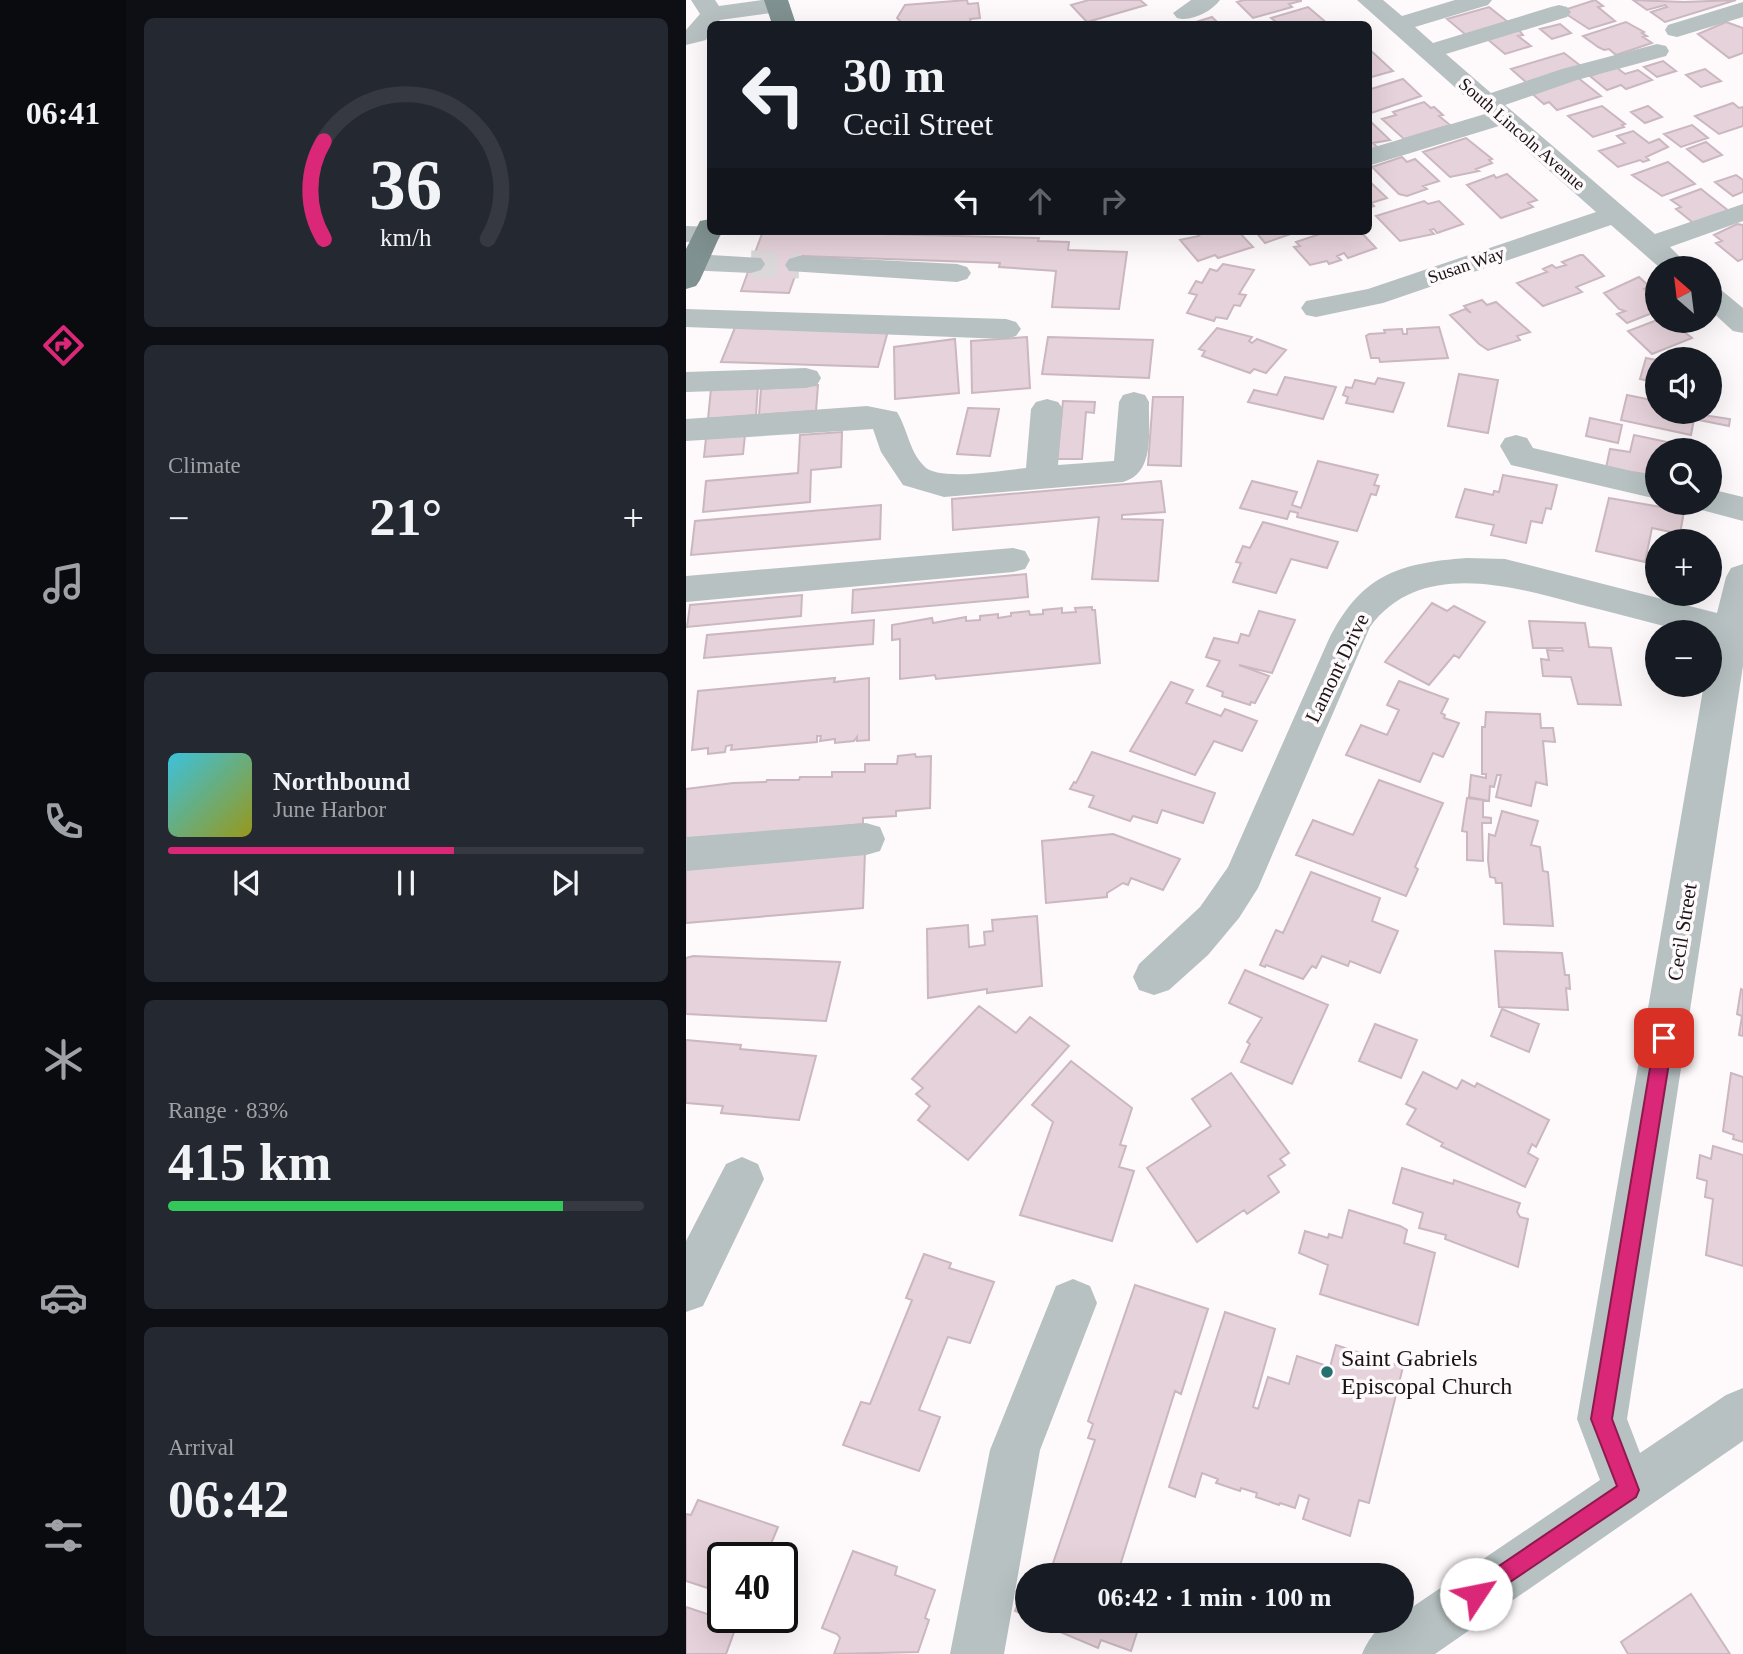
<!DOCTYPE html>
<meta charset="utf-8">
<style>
:root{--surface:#171b24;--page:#242831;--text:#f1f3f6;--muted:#9ea1a6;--line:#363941;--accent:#db2777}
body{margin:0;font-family:"Times New Roman",serif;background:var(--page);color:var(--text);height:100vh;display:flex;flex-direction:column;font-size:26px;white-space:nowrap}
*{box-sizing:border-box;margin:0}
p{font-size:23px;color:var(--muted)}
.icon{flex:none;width:38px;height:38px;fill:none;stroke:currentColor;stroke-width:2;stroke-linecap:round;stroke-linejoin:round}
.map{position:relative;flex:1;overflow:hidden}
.side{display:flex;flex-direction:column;gap:18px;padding:18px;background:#0d0f14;width:560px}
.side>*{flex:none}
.top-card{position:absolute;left:21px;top:21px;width:665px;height:214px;border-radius:10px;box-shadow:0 7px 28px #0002;background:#171b24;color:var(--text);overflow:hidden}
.needle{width:46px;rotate:332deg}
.controls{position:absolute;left:959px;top:256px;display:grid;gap:14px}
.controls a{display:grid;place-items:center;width:77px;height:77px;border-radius:50%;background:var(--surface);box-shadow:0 7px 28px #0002;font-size:35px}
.speed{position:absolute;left:21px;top:1542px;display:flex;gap:14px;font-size:35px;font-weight:700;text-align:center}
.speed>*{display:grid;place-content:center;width:91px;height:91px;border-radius:50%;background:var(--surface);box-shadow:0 7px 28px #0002;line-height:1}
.speed .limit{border:4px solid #111;border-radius:10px;background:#fff;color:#111}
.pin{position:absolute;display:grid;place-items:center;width:60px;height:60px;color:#fff;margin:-30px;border-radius:14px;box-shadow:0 4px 10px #0006}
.me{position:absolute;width:77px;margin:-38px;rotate:56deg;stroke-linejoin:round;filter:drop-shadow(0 0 5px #0008)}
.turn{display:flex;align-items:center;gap:24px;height:147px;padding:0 21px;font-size:32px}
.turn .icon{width:91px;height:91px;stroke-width:2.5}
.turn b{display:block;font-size:49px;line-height:60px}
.lanes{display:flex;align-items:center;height:66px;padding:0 21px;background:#0003;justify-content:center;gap:35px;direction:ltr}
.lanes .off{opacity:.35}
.big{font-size:52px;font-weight:800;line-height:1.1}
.side .card{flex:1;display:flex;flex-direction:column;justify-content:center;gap:10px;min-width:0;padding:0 24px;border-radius:10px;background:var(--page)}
.side .dial{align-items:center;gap:0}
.dial svg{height:182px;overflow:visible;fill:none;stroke:var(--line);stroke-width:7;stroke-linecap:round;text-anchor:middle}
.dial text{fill:var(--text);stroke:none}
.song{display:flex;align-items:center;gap:21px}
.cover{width:84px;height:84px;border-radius:10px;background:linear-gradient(135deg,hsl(190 70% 55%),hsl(60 70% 35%))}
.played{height:7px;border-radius:4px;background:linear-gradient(90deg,var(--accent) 60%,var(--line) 60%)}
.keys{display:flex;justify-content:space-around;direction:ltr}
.heat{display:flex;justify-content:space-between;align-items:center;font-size:38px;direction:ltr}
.charge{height:10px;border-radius:5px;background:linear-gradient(90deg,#34c759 83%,var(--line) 0)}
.trip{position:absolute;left:329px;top:1563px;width:399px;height:70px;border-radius:35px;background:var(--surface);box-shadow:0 7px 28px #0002;font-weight:800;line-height:70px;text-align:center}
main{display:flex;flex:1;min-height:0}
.menu{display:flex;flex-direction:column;width:126px;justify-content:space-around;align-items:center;background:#090b0e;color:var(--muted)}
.menu .icon{width:49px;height:49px}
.menu .active{color:var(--accent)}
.menu b{font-size:32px;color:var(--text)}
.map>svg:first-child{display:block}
.building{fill:#e6d2da;stroke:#cbb7bf;stroke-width:2}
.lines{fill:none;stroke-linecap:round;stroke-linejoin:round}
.minor-tunnel{stroke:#dcd7d9;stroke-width:27;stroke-dasharray:27 14;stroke-linecap:butt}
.minor{fill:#b7c1c1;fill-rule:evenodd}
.major{fill:#7f9190;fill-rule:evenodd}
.route{fill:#db2777;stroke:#8e194d;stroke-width:2}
.poi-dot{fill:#26706f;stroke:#fef9fb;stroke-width:2.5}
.labels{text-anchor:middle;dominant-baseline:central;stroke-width:7;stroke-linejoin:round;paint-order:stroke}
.far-street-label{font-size:18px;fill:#1a1416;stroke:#fef9fb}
.street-label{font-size:21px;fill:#1a1416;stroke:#fef9fb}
.near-poi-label{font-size:24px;fill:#1a1416;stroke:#fef9fb;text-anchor:start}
</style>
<main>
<nav class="menu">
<b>06:41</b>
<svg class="icon active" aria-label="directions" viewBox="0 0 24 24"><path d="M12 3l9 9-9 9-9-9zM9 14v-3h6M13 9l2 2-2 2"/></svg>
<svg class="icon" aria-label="music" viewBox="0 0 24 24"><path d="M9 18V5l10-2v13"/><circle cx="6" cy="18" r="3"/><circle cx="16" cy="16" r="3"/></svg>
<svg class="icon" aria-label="phone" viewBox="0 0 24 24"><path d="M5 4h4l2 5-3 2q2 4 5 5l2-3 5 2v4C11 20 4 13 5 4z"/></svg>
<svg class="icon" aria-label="climate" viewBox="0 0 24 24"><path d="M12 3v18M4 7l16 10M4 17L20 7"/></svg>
<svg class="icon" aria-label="car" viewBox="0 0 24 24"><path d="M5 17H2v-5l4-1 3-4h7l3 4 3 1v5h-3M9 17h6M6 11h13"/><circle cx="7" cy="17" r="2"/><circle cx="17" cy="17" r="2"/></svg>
<svg class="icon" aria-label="filters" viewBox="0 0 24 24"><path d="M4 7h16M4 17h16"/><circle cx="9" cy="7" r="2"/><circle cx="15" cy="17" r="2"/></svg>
</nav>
<section class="side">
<div class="card dial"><svg viewBox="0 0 100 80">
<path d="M14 69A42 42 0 1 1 86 69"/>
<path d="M14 69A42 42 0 0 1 14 26" stroke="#db2777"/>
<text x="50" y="56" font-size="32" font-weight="700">36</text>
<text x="50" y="72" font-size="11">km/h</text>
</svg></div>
<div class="card"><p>Climate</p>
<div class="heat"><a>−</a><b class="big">21°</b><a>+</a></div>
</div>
<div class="card">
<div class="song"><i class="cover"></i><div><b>Northbound</b><p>June Harbor</p></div></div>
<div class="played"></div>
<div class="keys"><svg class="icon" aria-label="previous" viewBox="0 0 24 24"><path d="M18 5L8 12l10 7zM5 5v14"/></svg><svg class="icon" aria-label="pause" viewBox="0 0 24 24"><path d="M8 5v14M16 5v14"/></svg><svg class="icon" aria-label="next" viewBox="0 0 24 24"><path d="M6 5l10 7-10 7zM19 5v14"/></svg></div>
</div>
<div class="card"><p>Range · 83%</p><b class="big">415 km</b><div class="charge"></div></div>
<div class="card"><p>Arrival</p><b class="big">06:42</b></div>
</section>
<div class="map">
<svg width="1057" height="1654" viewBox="0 0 1057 1654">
<rect width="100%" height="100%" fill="#fef9fb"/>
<!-- building -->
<path class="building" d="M281 0 282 4 292 3 294 18 284 19 285 24H217L211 18 219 5Z
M403 0H454L460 5 401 22 385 5Z
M558 0H615V1L603 4 606 7 567 18 551 2Z
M909 0 917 6 912 7 929 21 903 29 877 12 878 10Z
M947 0 998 2 1050 0 979 22 965 12 981 7 979 5 961 10Z
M622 7 642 24H593L585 18Z
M803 7 822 22 780 35 761 19Z
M526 17 533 24H498L507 23Z
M940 22 958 32 956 33 961 36 957 37 966 43 930 55 923 49 918 50 912 47 897 36Z
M1040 22 1057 28V53L1043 58 1012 34Z
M874 24 885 33 866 39 854 29Z
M833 30 837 35 832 36 845 46 819 54 800 38Z
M682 49H683L707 71 682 78Z
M878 53 895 66 841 83 825 69Z
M977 61 990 71 971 77 958 67Z
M930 67 939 74 952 70 966 80 940 89 935 85 921 90 904 76Z
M1019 69 1035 81 1015 87 1000 75Z
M891 77 915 96 871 110 863 102 858 104 843 91Z
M717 79 735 96 682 114V90Z
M738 102 745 108 748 107 757 115 753 116 764 125 718 139 696 119 710 115 707 112Z
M1047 103 1053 108 1057 107V126L1033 134 1009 116Z
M916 106 939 124 936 125 938 127 907 137 882 116Z
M962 106 976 117 959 123 945 112Z
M685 122 704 140 687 143 693 149 682 153V123Z
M1006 125 1022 138 995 147 978 134Z
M947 131 963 143 973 139 982 147 960 157 963 160 957 162 954 160 932 167 913 151 939 143 931 136Z
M780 138 806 159 803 160 806 163 790 169 793 171 764 177 737 152Z
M1020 142 1036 155 1017 162 1001 149Z
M716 157 721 162 729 159 753 181 737 186 741 189 721 196 713 194 686 167Z
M982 162 1009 184 976 196 946 175Z
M821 174 851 200 842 203 847 207 815 218 781 185 808 175 810 178Z
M1050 175 1057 180V192L1047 196 1029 182Z
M682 180 701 198 685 203 688 206 682 208Z
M1015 189 1044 212 1010 225 990 209 995 207 985 200Z
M738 201 742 204 753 201 777 224 751 233 748 229 744 230 748 234 714 241 690 216Z
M1051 224 1057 225V259L1052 261 1030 243 1036 241 1028 235Z
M77 231 353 238 352 241 383 242 382 250 441 252 433 309 366 307 370 271 313 267 314 263 116 256 103 293 55 291Z
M508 231H552L567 247 532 258 529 255 512 261 494 240 513 236Z
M569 231H613L579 243Z
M643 231H674L690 248 662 258 658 253 651 256 655 260 643 264 641 261 624 265 608 247 614 246 610 242Z
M894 255H897L918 276 890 287 896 292 857 306 831 283 861 272 857 269 866 265 870 268 880 265 876 262Z
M537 264 568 270 553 294 560 295 554 306 548 305 541 319 530 317 528 321 501 313 511 295 503 293 510 281 516 283 524 269 531 271Z
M953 277 964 287 958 289 971 301V311L941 323 931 314 939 311 933 309 918 293Z
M796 300 801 305 810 302 844 332 831 336 834 340 802 350 793 344 764 315 779 309 785 313 778 306Z
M971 320H996L1004 328 997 331 1006 338 966 354 942 331Z
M50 325 202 331 192 367 35 362Z
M753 327 762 358 694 362 693 358H685L680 336 683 334 699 333 698 330 716 329 717 334H721V329Z
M531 328 566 337 563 341 566 343 571 339 600 350 580 373 568 369 564 373 516 356 519 351 513 349Z
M341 337 344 388 286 393 285 341Z
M362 337 467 340 463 378 356 374Z
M269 339 273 393 209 399 208 347Z
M960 358 971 360V383L954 379Z
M773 374 812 380 802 433 762 426Z
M599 377 650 387 637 419 562 402 568 390 591 395Z
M692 378 718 383 707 412 660 403 662 397 657 395 660 387 666 388 669 380 689 384Z
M72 385 70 415 22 419 25 389Z
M132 385 130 411 73 415 75 389Z
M941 395 971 401V411H1011L1010 414 1044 419 1043 426 1008 419 1005 435 935 420Z
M467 397H497L495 466 462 465Z
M377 401 409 402 408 413 400 412 396 459H371Z
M282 408 313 409 304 456 271 454Z
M904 418 936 425 932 443 900 436Z
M156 432 155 467 125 470 124 502 17 512 20 481 112 473 114 435Z
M59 435 57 454 18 457 20 438Z
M948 435 995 445 994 450H971V476L920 468 924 449 944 452Z
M632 461 692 475 688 485 693 486 690 495 685 494 671 531 611 517 612 513 604 511 601 519 554 508 566 481 611 492 606 505 615 508Z
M817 475 871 485 865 509 860 508 856 523 845 521 840 543 805 535 808 525 770 517 779 489 807 495 808 491 813 492Z
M475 481 479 512 436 515V519L477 520 472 581 406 579 413 517 267 530 266 499Z
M923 498 998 511 994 534 966 528 959 562 910 551Z
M195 505 194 539 5 555 9 521Z
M577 522 652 542 641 568 605 559 590 593 547 582 555 563 550 562 557 546 564 548Z
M340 574 342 597 166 613 167 590Z
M116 595 115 616 1 627 4 605Z
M746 603 761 611 768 606 799 622 773 658 768 655 743 685 699 662Z
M406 607V610H409L414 663 250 679 249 675 214 679V639L206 640V625L246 618 247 623 280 617V621L294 620V616L312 614V618L325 616V613L343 611 344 615 357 614V610L376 608V613L390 612 389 608Z
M573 611 609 620 586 673 553 665 583 676 569 703 565 702 564 705 536 696 537 692 521 686 534 661 520 657 528 638 552 643 555 634 563 636Z
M188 620 187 644 18 658 21 635Z
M843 621 899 623 903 647 925 648 935 705 892 704 885 677 857 676 855 659 863 660 861 650 877 651 876 648H847Z
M149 678 148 682 183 678V740L171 741V737L168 741 149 743V739L134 741 135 736H131V742L45 750 46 745 40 746 39 752 22 754V748L6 750 12 691Z
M713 681 762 699 755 713 759 715 758 718 773 723 757 757 747 753 734 782 660 755 675 725 701 735 713 710 701 705Z
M485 682 507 690 500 703 535 716 539 709 571 721 556 751 528 741 509 775 444 751Z
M800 712 854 714 855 728H867L869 742 857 741 861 785 850 782 845 806 810 797 815 775H811L808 787 804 786 803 801 783 797 785 775 800 778V774H796V727H799Z
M406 752 529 793 517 823 476 810 471 823 447 816 444 821 403 807 408 796 384 789 388 782 390 783Z
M229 754 230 757 245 756 244 808 210 811V816L177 818V824L0 841V789L47 783 80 782 81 780H113L114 777H146V772H179V764H211L212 756Z
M693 780 757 803 729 867 732 869 720 896 610 855 627 820 667 835Z
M781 798 797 800V817L805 818V823H796L797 861 781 860V832L776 831Z
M816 811 852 821 845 845 854 847 857 871 862 872 867 926 818 924 816 883H810L809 878 804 877 802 860 803 834 809 836Z
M427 834 494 859 477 890 445 878 442 885 437 883 421 893V897L360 903 356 841Z
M179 851 177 908 0 923V866Z
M625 872 694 898 686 921 712 931 694 973 664 961 662 966 636 956 630 968 626 966 617 979 580 965 579 967 574 965 590 930 597 933Z
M351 916 356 986 301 993V989L242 998 241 929 282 925 283 947 299 945 298 932 307 931 306 920Z
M809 951 876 953 879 975H883L884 989 880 988 882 1010 813 1007Z
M7 956 154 962 140 1021 0 1014V958Z
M559 970 642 1005 606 1084 555 1062 564 1044 561 1042 576 1018 543 1003Z
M1055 989 1057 990V1036L1053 1035 1056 1016 1051 1014Z
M293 1006 330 1033 344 1017 383 1046 282 1160 232 1120 244 1106 230 1094 237 1088 226 1079Z
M816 1009 853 1024 843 1052 805 1036Z
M689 1024 731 1040 715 1078 673 1061Z
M0 1040 55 1045 54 1049 130 1056 113 1120 35 1113 37 1106 0 1103Z
M385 1061 446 1108 434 1145 440 1146 433 1167 448 1171 426 1241 334 1215 367 1122 346 1105Z
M737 1072 771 1089 776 1080 789 1087 791 1083 863 1120 850 1147 846 1144 842 1153 852 1159 839 1187 755 1146 757 1143 721 1124 730 1109 720 1104Z
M545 1073 603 1153 594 1159 599 1165 582 1176 593 1192 561 1214 558 1210 511 1242 461 1168 525 1126 506 1099Z
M1045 1073 1057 1077V1142L1047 1139 1048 1135 1037 1131Z
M1027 1146 1057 1155V1266L1020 1255 1027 1199 1019 1197 1021 1181 1011 1178 1014 1155 1025 1159Z
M716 1168 767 1184 768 1180 834 1203 831 1212 834 1217 842 1219 832 1267 759 1239 760 1235 733 1228 737 1213 707 1203Z
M663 1210 714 1226 721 1230 718 1243 749 1253 732 1325 634 1294 642 1265 613 1253 619 1231 642 1238 643 1234 656 1238Z
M238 1254 265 1263 263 1268 308 1282 284 1343 262 1337 233 1410 254 1417 233 1471 157 1445 175 1402 184 1404 226 1300 220 1298Z
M449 1285 522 1309 495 1394 489 1391 431 1575H363L409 1440 402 1438 407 1424 402 1421Z
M539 1312 589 1329 567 1407 572 1409 582 1377 603 1384 611 1356 644 1367 650 1345 717 1367 683 1503 673 1500 664 1536 617 1519 623 1499 613 1495 609 1508 594 1503 593 1505 570 1497 571 1493 555 1488 554 1491 530 1483 532 1479 516 1473 509 1497 483 1487Z
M12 1500 92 1527 79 1558H37V1593L0 1581V1514L5 1515Z
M167 1551 211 1567 209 1575 249 1590 239 1618 243 1620 232 1652 148 1654 154 1638 151 1634 136 1628Z
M340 1581 341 1582V1616L329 1611Z
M1005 1594 1044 1654H942L935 1642Z
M0 1607 51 1624 40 1654H0Z
M346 1620H455L445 1651 415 1640 412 1648Z"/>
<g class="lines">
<!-- minor-tunnel -->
<path class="minor-tunnel" d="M65 264 113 265"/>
<!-- minor -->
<path class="minor" d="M5 0H29L33 6 76 0H100L104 5 100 10 92 12 34 20 31 24H24V33L20 40 0 45V30L14 14Z
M505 0H534C525 12 505 22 491 18L487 13Z
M671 0H697L716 16 769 0H806L802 5 729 27 747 43 865 7 873 5 881 7 885 12 881 17 760 54 805 93 876 69 971 44 980 46 983 51 980 56 891 80 819 105 969 234 1057 204V221L984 247 1005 268H974L925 225 697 303 630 317 620 315 615 308 620 301 682 289 910 212 813 126 682 166V149L799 114Z
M1057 2V17L991 37 982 35 979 30 982 25Z
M0 226 24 227V231H32L35 235 31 241 0 242Z
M8 254 75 258 79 264 75 270 65 273 0 270V256Z
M113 256 271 264 281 267 285 273 281 279 271 282 103 271 99 265 103 259Z
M1024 286 1034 289 1057 308V333L1047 331 1024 310Z
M0 309 320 319 330 322 335 329 330 336 320 339 0 327Z
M120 368 131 371 135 378 131 385 120 388 0 392V372Z
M448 392 459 395 463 402C462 430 470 473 437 482L258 497 217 485 195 452 187 429 0 441V419L181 406 211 412C222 430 223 451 238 466 252 482 318 470 340 468L345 409 350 402 361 399 372 402 377 409 372 465 428 461 433 402 437 395Z
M830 435 841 438 847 448 971 477V499L825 465 814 446 819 438Z
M1024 489 1057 497V521L1012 509 1008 502H1024Z
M327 548 339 551 344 560 339 569 327 572 0 602V576Z
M781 558 819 559 1031 613 1040 577 1045 568 1057 564V666L941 1419 954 1453 1040 1395 1057 1388V1441L749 1654H676C684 1636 695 1620 716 1620V1614L914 1480 891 1419 1018 684H1024L1026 638 1024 632H1000C964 622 928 613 892 604 826 586 733 559 684 627L572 888 553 918 522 955 483 990 468 995 453 990 447 977 453 964 514 907 542 867 642 641C674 576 711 563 781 558Z
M180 823 194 827 199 839 194 851 180 855 0 871V837Z
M56 1157 72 1164 78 1179 17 1306 0 1312V1241L40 1164Z
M387 1279 404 1286 411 1303 354 1450 318 1654H264L304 1450 370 1286Z"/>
<!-- major -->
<path class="major" d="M78 0H102L110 24H86Z
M24 219V231H36L14 280 10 286 0 289V249L14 221Z"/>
</g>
<!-- route -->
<path class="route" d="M978 1030 984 1033 987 1038 926 1419 953 1490 950 1497 790 1605 782 1602 779 1594 782 1587 931 1486 905 1419 969 1038 972 1033Z"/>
<!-- markers -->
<circle class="poi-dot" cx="641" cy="1372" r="7"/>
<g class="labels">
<!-- far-street labels -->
<g class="far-street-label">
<text transform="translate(836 134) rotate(41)">South Lincoln Avenue</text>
<text transform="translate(780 265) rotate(-19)">Susan Way</text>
</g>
<!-- street labels -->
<g class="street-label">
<text transform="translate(651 668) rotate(-64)">Lamont Drive</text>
<text transform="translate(996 932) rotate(-81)">Cecil Street</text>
</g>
<!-- near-poi labels -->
<g class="near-poi-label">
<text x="655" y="1358">Saint Gabriels<tspan x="655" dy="28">Episcopal Church</tspan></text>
</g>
</g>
</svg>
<div class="controls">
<a><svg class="needle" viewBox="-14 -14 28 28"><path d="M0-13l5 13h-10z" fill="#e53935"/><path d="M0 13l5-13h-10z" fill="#9ea1a6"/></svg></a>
<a><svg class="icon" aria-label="sound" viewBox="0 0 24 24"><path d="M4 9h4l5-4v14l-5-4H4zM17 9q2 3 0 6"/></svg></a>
<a><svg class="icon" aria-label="search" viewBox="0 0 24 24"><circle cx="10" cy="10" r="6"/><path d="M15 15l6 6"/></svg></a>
<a>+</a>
<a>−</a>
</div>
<div class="speed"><div class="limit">40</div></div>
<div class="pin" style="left:978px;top:1038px;background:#d93025"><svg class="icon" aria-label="arrive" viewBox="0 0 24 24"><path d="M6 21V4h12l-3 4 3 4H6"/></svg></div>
<svg class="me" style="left:790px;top:1594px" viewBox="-20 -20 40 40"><circle r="19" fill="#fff"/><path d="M0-13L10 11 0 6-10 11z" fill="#db2777"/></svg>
<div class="trip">06:42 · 1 min · 100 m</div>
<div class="top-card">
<div class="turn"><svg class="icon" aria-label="left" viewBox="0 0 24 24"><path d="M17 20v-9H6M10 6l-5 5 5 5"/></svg><div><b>30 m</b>Cecil Street</div></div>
<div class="lanes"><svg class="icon" aria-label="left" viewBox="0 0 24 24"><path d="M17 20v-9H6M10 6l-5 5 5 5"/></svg><svg class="icon off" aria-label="ahead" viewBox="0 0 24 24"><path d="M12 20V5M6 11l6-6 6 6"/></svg><svg class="icon off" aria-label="right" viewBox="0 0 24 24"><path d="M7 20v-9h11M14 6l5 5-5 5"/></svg></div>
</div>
</div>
</main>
